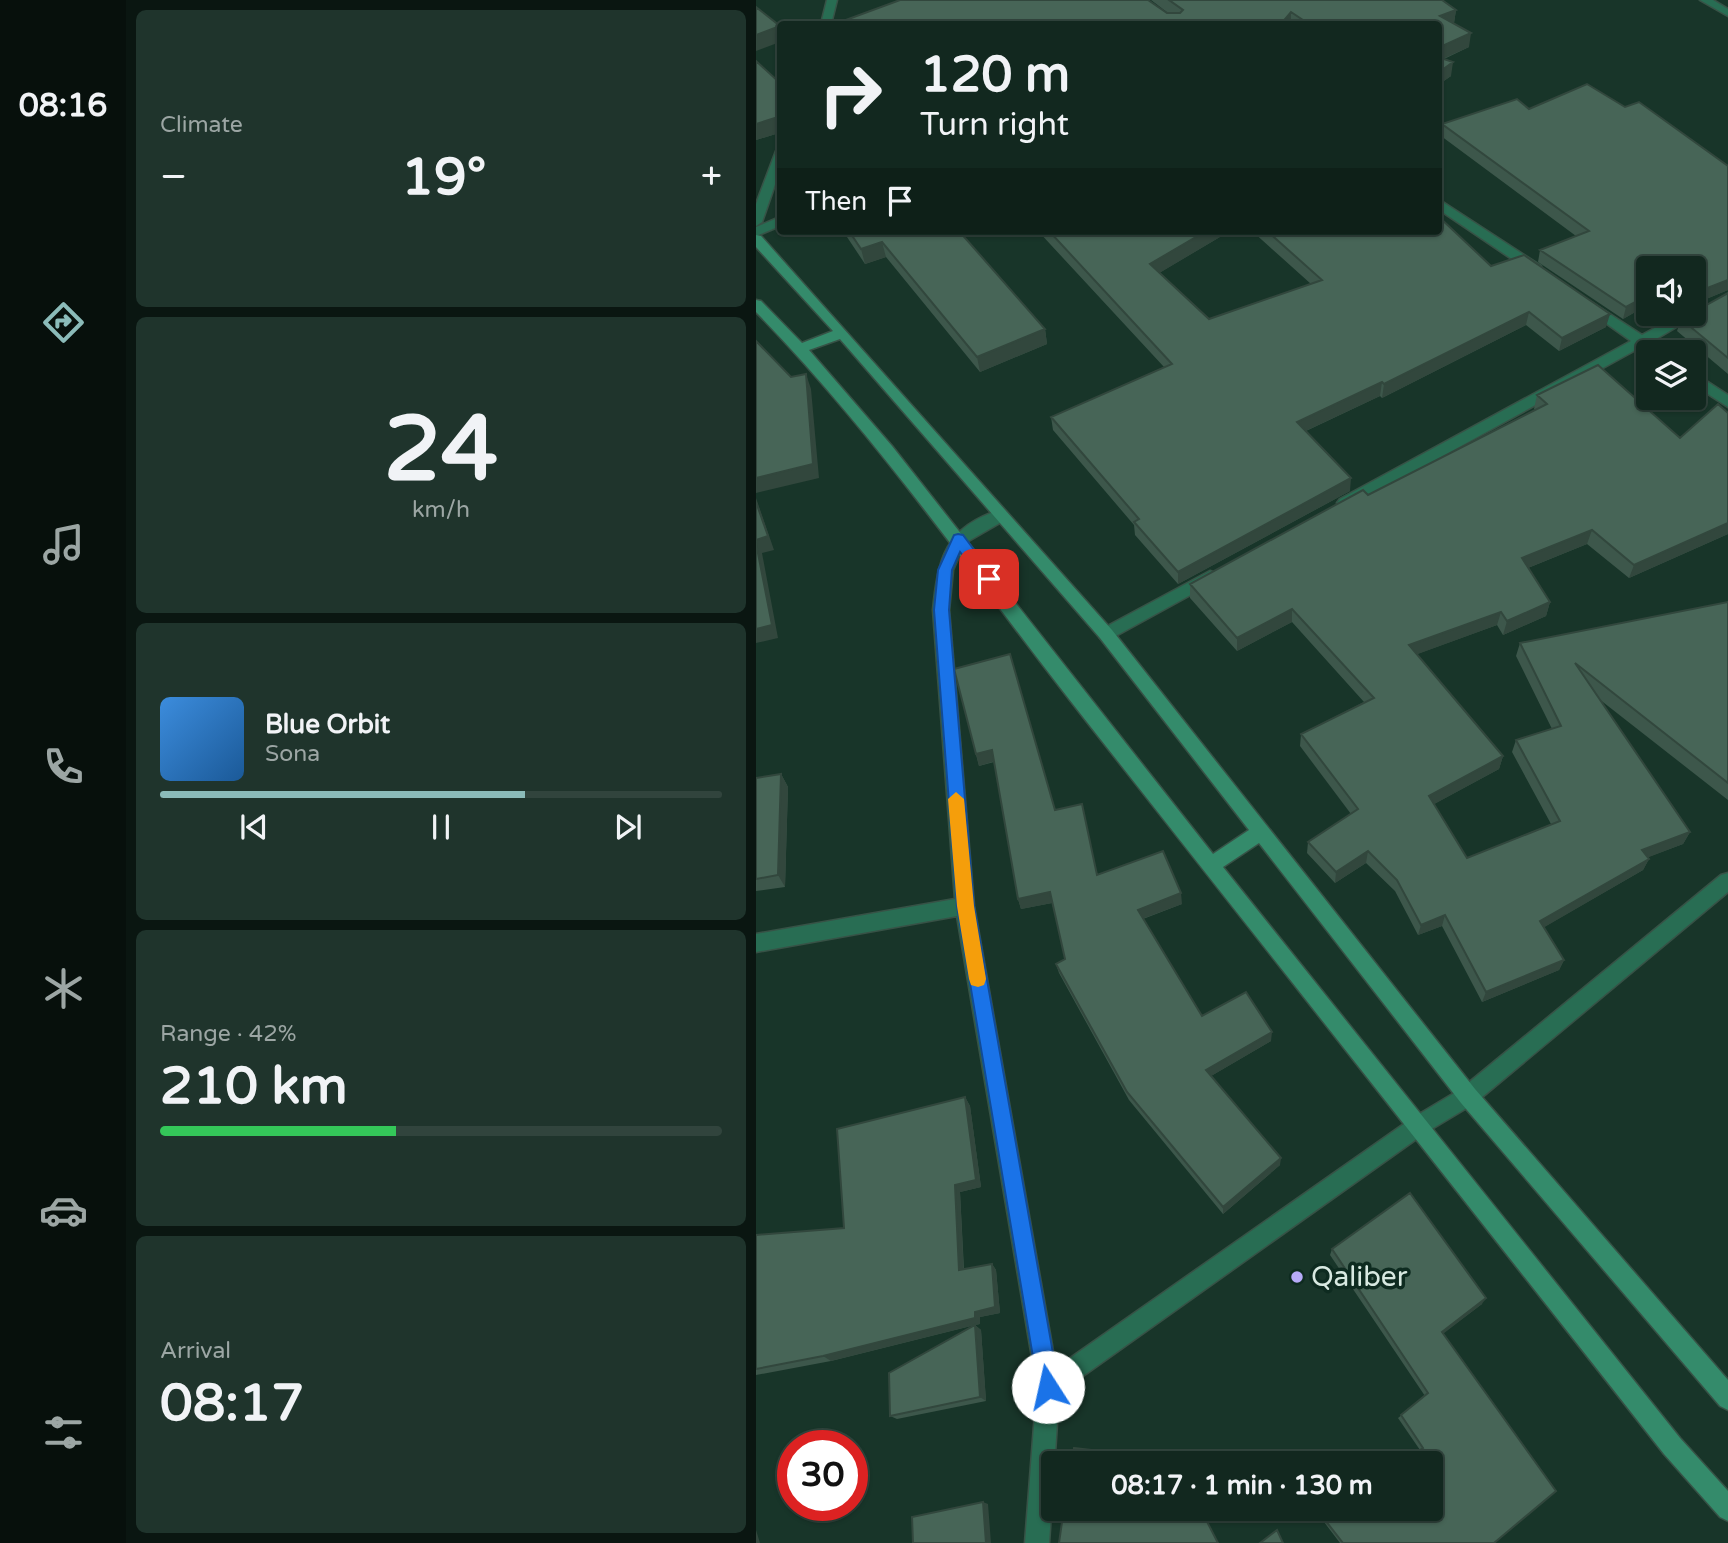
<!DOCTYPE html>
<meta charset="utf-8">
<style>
:root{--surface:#12281f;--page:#1f342c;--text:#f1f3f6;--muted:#9ca6a4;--line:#31443d;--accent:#8bbbb9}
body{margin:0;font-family:"Varela Round",sans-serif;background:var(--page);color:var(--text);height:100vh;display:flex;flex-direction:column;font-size:26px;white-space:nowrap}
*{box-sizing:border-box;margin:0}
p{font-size:23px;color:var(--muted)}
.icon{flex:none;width:38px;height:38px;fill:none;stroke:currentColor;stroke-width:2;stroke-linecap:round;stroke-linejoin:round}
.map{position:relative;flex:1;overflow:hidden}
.panel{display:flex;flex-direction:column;gap:10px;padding:10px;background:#0a1611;width:630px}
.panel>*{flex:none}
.banner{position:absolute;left:21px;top:21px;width:665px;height:214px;border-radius:7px;box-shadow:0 2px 5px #0004,0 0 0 2px var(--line);background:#12281f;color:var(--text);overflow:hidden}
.fabs{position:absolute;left:880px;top:256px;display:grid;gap:14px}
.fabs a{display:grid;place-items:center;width:70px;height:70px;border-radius:7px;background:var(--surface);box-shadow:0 2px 5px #0004,0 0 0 2px var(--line);font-size:35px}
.speed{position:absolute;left:21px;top:1430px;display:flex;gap:14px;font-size:35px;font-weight:700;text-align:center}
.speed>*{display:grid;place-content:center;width:91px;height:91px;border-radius:50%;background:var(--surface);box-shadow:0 2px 5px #0004,0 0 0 2px var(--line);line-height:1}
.speed .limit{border:10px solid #d22;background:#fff;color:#111}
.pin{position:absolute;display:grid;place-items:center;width:60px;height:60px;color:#fff;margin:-30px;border-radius:14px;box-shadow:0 4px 10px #0006}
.me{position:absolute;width:77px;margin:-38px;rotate:350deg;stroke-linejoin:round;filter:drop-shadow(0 0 5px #0008)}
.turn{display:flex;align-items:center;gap:24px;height:147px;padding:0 28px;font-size:32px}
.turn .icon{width:91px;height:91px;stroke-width:2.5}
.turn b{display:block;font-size:49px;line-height:60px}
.then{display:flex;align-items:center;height:66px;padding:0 28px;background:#0003;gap:14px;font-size:26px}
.big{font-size:52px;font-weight:700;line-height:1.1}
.panel .card{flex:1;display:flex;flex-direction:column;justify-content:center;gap:10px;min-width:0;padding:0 24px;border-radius:10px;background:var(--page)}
.panel .dial{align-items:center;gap:0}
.dial b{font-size:91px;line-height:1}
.song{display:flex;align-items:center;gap:21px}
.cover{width:84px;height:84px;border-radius:10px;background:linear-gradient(135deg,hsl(210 70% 55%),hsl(210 70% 35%))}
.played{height:7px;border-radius:4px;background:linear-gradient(90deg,var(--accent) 65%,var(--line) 65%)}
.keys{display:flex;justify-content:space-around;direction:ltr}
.heat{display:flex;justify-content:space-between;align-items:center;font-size:38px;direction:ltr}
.charge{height:10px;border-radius:5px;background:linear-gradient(90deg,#34c759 42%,var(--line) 0)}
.trip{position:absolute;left:285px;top:1451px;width:402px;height:70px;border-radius:7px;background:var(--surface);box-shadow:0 2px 5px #0004,0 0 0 2px var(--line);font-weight:700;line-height:70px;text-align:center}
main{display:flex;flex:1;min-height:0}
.tab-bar{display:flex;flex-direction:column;width:126px;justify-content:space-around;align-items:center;background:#07100c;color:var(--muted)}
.tab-bar .icon{width:49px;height:49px}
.tab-bar .selected{color:var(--accent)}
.tab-bar b{font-size:32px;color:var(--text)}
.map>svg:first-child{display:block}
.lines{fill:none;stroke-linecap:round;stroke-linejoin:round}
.street-casing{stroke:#375246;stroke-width:3}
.secondary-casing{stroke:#375246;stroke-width:3}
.street{fill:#286d53;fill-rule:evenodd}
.secondary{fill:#348b6b;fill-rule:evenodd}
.wall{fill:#3d574b}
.shaded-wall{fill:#32473d}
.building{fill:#476557;stroke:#32473d;stroke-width:2}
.route{fill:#1a73e8;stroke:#114b97;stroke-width:2}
.slow{fill:#f59e0b}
.poi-dot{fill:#b7abf8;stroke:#0e2b20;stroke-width:2.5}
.labels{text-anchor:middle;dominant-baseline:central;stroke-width:7;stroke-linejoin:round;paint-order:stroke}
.near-poi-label{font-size:28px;fill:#d8e9e1;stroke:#0e2b20;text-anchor:start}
</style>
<main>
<nav class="tab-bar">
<b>08:16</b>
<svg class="icon selected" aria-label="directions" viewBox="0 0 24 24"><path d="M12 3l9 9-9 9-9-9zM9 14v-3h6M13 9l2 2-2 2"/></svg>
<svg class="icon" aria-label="music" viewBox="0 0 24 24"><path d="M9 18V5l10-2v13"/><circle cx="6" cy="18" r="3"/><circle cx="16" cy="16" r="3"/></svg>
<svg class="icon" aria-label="phone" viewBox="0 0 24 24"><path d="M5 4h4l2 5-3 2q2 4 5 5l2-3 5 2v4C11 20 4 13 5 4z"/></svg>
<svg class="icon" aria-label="climate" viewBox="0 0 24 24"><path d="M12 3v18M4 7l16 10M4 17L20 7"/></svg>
<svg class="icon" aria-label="car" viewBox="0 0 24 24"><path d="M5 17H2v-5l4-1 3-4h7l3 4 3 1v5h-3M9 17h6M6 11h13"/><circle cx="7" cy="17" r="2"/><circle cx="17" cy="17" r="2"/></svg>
<svg class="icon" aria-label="filters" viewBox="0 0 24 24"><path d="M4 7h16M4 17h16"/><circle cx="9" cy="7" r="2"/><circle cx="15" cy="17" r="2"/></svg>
</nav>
<section class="panel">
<div class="card"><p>Climate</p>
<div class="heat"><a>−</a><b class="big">19°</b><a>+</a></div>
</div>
<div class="card dial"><b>24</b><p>km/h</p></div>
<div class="card">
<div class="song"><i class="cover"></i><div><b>Blue Orbit</b><p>Sona</p></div></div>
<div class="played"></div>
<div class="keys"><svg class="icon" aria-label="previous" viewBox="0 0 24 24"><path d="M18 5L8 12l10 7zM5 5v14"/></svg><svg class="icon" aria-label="pause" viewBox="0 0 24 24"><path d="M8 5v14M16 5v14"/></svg><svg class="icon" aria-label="next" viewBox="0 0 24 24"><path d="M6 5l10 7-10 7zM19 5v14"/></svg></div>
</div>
<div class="card"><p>Range · 42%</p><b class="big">210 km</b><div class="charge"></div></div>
<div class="card"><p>Arrival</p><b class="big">08:17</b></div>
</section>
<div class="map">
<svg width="972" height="1543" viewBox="0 0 972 1543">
<rect width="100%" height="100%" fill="#183529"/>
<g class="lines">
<!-- street casing -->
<g class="street-casing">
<path id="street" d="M71 0H81L75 24H65Z
M944 0H957L972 9V16Z
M20 151H24V170L6 222 0 226V204Z
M682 199 785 266V272H775L682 209Z
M24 217V226L0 236V227Z
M835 302 886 335 926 313H938V309L944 313 895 342 908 352 892 353 885 347 594 507H584L581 503 584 499 875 341 830 309 828 306Z
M938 373 972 395V407L938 385Z
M244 510 252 516 249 520 209 543 197 570 193 610 218 906 300 1368 655 1119 705 1089 965 875 972 873V892L719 1103 669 1133 303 1393 293 1543H269L281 1387 201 916 0 952V934L199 899 177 610C182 559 189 527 244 510Z
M454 571 460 573 462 577 460 581 356 638H344L342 634 344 630Z"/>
</g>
<!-- secondary casing -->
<g class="secondary-casing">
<path id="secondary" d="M0 235 5 236 356 630 719 1089 972 1380V1410L964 1406 705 1103 503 843 467 867 924 1438 972 1491V1521L964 1517 908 1454C716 1210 523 966 331 722 222 584 124 439 0 312V300L5 301 46 343 77 331 0 247ZM84 339 344 638 493 830 457 854 136 446 53 350Z"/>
</g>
<!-- street -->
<use href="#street" class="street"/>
<!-- secondary -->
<use href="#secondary" class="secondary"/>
</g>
<!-- wall -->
<path class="wall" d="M395 0H686L700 10 698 23 713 47 688 59 695 76 682 85V24H88L87 21 412 13Z
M24 83V134L23 133 0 140Z
M831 84 869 107 883 102 972 166V290L938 304V268H892V313H920L908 320 904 317 894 322 881 311 867 319 782 262 784 250 820 236 685 136 686 124 761 99 773 109Z
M87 231H203L289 329 291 344 224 372 130 257 109 264Z
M282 231H474L403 273 453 319 555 284 496 231H682L735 266 850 327 803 351 770 325 626 398 624 396 550 431 594 491 422 584 379 535 378 525 297 430 295 417 408 367Z
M972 293V374L921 331 925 319Z
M781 395 924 438 972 413V534L873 578 831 544 772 568 794 602 790 616 747 635 741 625 661 654 747 756 743 769 678 804 711 858 795 824 756 752 760 740 796 729 760 656 764 643 972 602V800L843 699 934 832 927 844 892 857 893 859 887 870 788 927 808 960 803 970 726 1002 686 926 662 935 639 891 610 863 579 883 551 853 552 842 595 814 544 746 545 734 608 702 536 622 481 651 434 598V584L779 410 778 409Z
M198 669 299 810 341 875 426 904 387 919 446 1016 515 1041 455 1076 524 1165 467 1214 373 1100 303 973 300 964 309 959 296 903 265 909 262 899 238 762 223 766Z
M25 774 32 787 29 887 0 891V778Z
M209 1097 214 1106 225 1187 204 1192 208 1269 236 1264 240 1270 244 1313 224 1317V1324L219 1325 225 1330 230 1401 141 1419 134 1416 219 1325 75 1361 0 1375V1235L88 1228Z
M576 1249 726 1304 687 1333 738 1543H584L568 1522 664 1450 642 1418 669 1396 574 1255Z"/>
<!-- shaded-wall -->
<path class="shaded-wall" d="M700 10 698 23 684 16Z
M535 12V24H525Z
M24 26V42L0 51V35Z
M715 33 713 47 682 61V48Z
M697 62 695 76 682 85V73Z
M19 118 23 133 0 140V124Z
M450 231H474L395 278 394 264Z
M126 242 130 257 109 264 105 249Z
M972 280V290L938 304 941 292Z
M885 299 881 311 867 319 870 307Z
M773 312 770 325 626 398 628 384Z
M897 313H906L904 317 894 322Z
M910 313H920L908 320Z
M854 314 850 327 803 351 806 338Z
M289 329 291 344 224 372 221 357Z
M50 374 55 389 63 478 0 493V478Z
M626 382 624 396 541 435V422Z
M595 478 594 491 422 584V572Z
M0 498 18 550 6 553 22 638 0 643Z
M972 523V534L873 578 878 565Z
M836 530 831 544 762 572 766 558Z
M794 602 790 616 747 635 751 621Z
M536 609V622L481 651V638Z
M745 612 741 625 651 658 653 645Z
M236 750 239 761 223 766 220 754Z
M747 756 743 769 671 808 673 796Z
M25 774 32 787 29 887 22 875Z
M934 832 927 844 880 862 886 850Z
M612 851 610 863 579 883 580 872Z
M893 859 887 870 780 932 784 921Z
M294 892 296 903 265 909 262 899Z
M425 893 426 904 383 920 382 910Z
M689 915 686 926 662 935 665 925Z
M808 960 803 970 726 1002 730 992Z
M516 1032 515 1041 450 1079V1070Z
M209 1097 214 1106 225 1187 204 1192 208 1276 203 1270 199 1185Z
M525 1158 524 1165 467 1214V1207Z
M236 1264 240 1270 244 1313 224 1317V1324L219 1325 225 1330 230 1401 224 1397 219 1325 75 1361 67 1356 219 1312Z
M730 1298 726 1304 683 1337 686 1332Z
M361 1453 364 1456 363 1463H360Z
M227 1502 232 1504 235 1543H230Z
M0 1530 4 1543H0Z"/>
<!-- building -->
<path class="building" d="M144 0H392L411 13H424L427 10 413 0H686L700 10 684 16 715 33 682 48V24H553L535 12 525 24H92L87 21Z
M0 7 24 26 0 35Z
M682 57 697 62 682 73Z
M0 61 24 83V127L19 118 0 124Z
M831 84 869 107 883 102 972 166V280L941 292 940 298H938V268H892V305L885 299 870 307 784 250 833 231 686 124 761 99 773 109Z
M682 216 735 266 768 255 854 314 806 338 773 312 628 384 626 382 541 422 595 478 422 572 378 522 383 519 295 417 416 364 293 231H450L394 264 453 319 566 280 511 231H682Z
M93 231H203L289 329 221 357 126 242 105 249Z
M972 293V358L925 319 935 313H938V312Z
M0 341 35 377 50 374 57 464 0 478Z
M842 365 924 438 962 404 972 413V523L878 565 836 530 766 558 794 602 751 621 745 612 653 645 747 756 673 796 711 858 804 821 760 740 805 726 764 643 972 602V783L819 663 934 832 886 850 893 859 784 921 808 960 730 992 689 915 665 925 641 880 612 851 580 872 552 842 602 809 545 734 618 698 536 609 481 638 434 584 607 490 612 495 791 404 781 395Z
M0 502 12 536 0 540Z
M0 543 16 625 0 629Z
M254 654 299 810 326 804 341 875 407 851 425 893 382 910 446 1016 490 992 516 1032 450 1070 525 1158 467 1207 371 1092 300 964 309 959 294 892 262 899 236 750 220 754 198 669Z
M25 774 22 875 0 879V778Z
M209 1097 220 1180 199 1185 203 1270 236 1264 239 1307 219 1312V1318L67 1356 0 1369V1235L88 1228 81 1129Z
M654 1193 730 1298 686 1332 800 1491 738 1543H587L569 1520 585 1508H676V1463H646L667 1448 645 1415 672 1393 576 1249Z
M219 1325 224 1397 134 1416 133 1373Z
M318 1448 361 1453 360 1463H316Z
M227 1502 230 1543H157L156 1517Z
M308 1508H354L353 1510 356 1508H444L462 1543H303Z
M521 1530 527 1543H504Z"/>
<!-- route -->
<path class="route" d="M202 534 207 535 240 579 238 583H228L204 552 196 570 193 610 218 906 303 1387 300 1394 292 1397 285 1394 282 1387 201 906 178 610 182 570 198 535Z"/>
<!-- slow -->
<path class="slow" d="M200 792 208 799 218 906 230 979 228 985 222 987 215 985 213 979 201 906 192 799Z"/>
<!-- markers -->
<circle class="poi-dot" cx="541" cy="1277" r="7"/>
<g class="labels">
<!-- near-poi labels -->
<g class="near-poi-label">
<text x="555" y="1277">Qaliber</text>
</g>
</g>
</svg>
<div class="fabs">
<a><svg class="icon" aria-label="sound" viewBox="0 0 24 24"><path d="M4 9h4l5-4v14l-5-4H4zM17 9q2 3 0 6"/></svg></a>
<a><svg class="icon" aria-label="layers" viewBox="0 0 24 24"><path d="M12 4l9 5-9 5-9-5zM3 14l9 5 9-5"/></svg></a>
</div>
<div class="speed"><div class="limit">30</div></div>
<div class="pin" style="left:233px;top:579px;background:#d93025"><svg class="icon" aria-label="arrive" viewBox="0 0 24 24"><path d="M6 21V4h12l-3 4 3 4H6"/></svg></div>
<svg class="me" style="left:292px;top:1387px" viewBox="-20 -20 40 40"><circle r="19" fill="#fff"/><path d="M0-13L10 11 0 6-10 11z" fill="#1a73e8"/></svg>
<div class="trip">08:17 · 1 min · 130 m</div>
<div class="banner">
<div class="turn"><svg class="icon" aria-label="right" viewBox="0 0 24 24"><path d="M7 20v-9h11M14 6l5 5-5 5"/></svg><div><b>120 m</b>Turn right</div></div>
<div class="then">Then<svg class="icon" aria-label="arrive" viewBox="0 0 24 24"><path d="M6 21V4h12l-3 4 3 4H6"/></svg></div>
</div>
</div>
</main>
